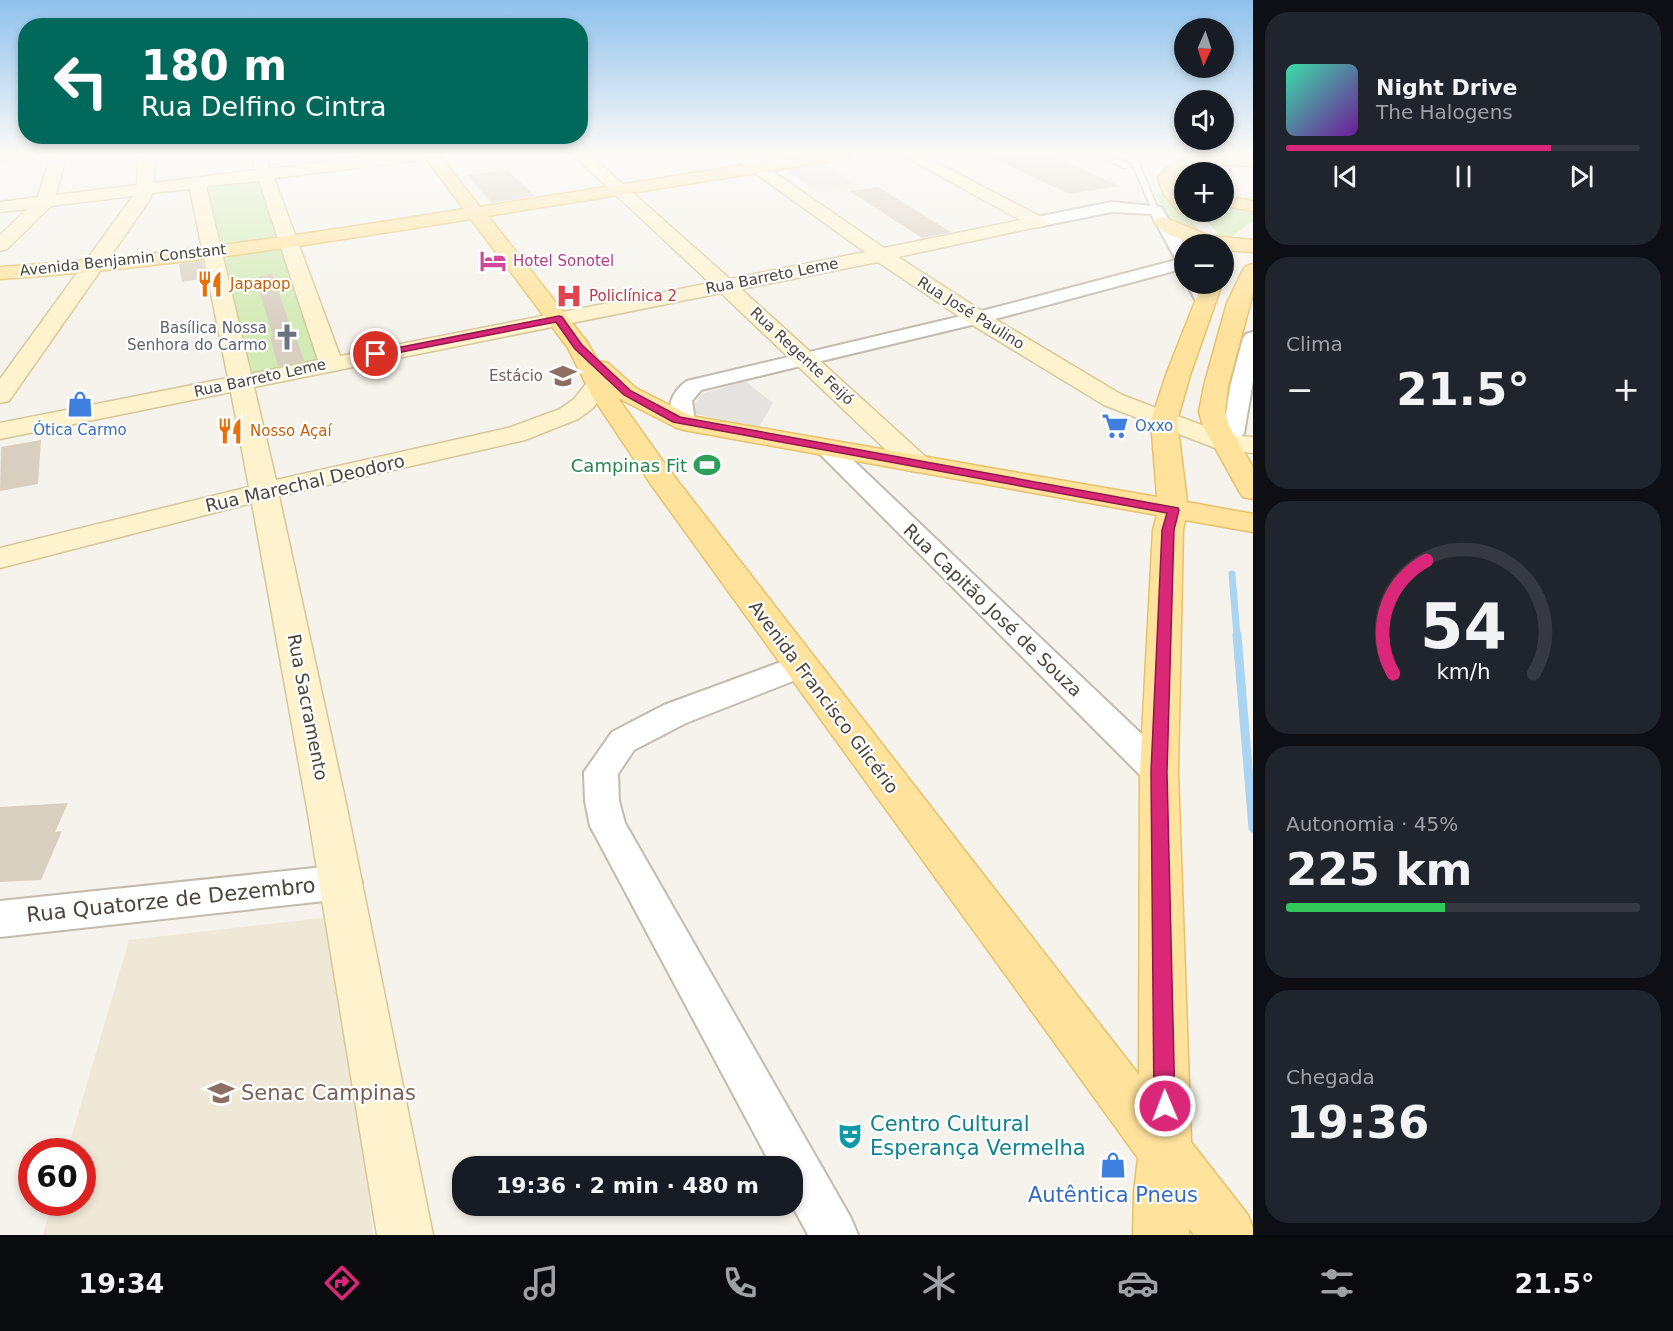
<!DOCTYPE html>
<html lang="pt">
<meta charset="utf-8">
<style>
:root{--surface:#171b24;--page:#20242c;--text:#f1f3f6;--muted:#9ea1a6;--line:#363941;--accent:#db2777}
body{margin:0;font-family:"DejaVu Sans",sans-serif;background:var(--page);color:var(--text);height:100vh;display:flex;flex-direction:column;font-size:22px;white-space:nowrap}
*{box-sizing:border-box;margin:0}
p{font-size:20px;color:var(--muted)}
.icon{flex:none;width:33px;height:33px;fill:none;stroke:currentColor;stroke-width:2;stroke-linecap:round;stroke-linejoin:round}
.map{position:relative;flex:1;overflow:hidden}
.side{display:flex;flex-direction:column;gap:12px;padding:12px;background:#0d0f14;width:420px}
.side>*{flex:none}
.top-card{position:absolute;left:18px;top:18px;width:570px;height:126px;border-radius:24px;box-shadow:0 3px 9px #0003;background:#00695c;color:#fff;overflow:hidden}
.needle{width:39px;rotate:183deg}
.controls{position:absolute;left:1174px;top:18px;display:grid;gap:12px}
.controls a{display:grid;place-items:center;width:60px;height:60px;border-radius:50%;background:var(--surface);box-shadow:0 3px 9px #0003;font-size:30px}
.speed{position:absolute;left:18px;top:1138px;display:flex;gap:12px;font-size:30px;font-weight:700;text-align:center}
.speed>*{display:grid;place-content:center;width:78px;height:78px;border-radius:50%;background:var(--surface);box-shadow:0 3px 9px #0003;line-height:1}
.speed .limit{border:9px solid #d22;background:#fff;color:#111}
.pin{position:absolute;display:grid;place-items:center;width:51px;height:51px;color:#fff;margin:-26px;border:3px solid #fff;border-radius:50%;box-shadow:0 2px 6px #0007}
.me{position:absolute;width:66px;margin:-33px;rotate:359deg;stroke-linejoin:round;filter:drop-shadow(0 0 4px #0008)}
.turn{display:flex;align-items:center;gap:21px;height:126px;padding:0 24px;font-size:27px}
.turn .icon{width:78px;height:78px;stroke-width:2.5}
.turn b{display:block;font-size:42px;line-height:51px}
.big{font-size:45px;font-weight:600;line-height:1.1}
.side .widget{flex:1;display:flex;flex-direction:column;justify-content:center;gap:9px;min-width:0;padding:0 21px;border-radius:24px;background:var(--page)}
.side .dial{align-items:center;gap:0}
.dial svg{height:156px;overflow:visible;fill:none;stroke:var(--line);stroke-width:7;stroke-linecap:round;text-anchor:middle}
.dial text{fill:var(--text);stroke:none}
.song{display:flex;align-items:center;gap:18px}
.cover{width:72px;height:72px;border-radius:9px;background:linear-gradient(135deg,hsl(160 70% 55%),hsl(280 70% 35%))}
.played{height:6px;border-radius:3px;background:linear-gradient(90deg,var(--accent) 75%,var(--line) 75%)}
.keys{display:flex;justify-content:space-around;direction:ltr}
.heat{display:flex;justify-content:space-between;align-items:center;font-size:33px;direction:ltr}
.charge{height:9px;border-radius:4px;background:linear-gradient(90deg,#34c759 45%,var(--line) 0)}
.trip{position:absolute;left:452px;top:1156px;width:351px;height:60px;border-radius:24px;background:var(--surface);box-shadow:0 3px 9px #0003;font-weight:600;line-height:60px;text-align:center}
.menu{display:flex;height:96px;justify-content:space-around;align-items:center;background:#090b0e;color:var(--muted)}
.menu .icon{width:42px;height:42px}
.menu .on{color:var(--accent)}
.menu b{font-size:27px;color:var(--text)}
main{display:flex;flex:1;min-height:0}
.map>svg:first-child{display:block}
.education{fill:#efe8d6}
.green{fill:#d2eab5}
.parking{fill:#e5e3e0}
.lines{fill:none;stroke-linecap:round;stroke-linejoin:round}
.stream-far1{stroke:#a9d4f2;stroke-width:7}
.stream{stroke:#a9d4f2;stroke-width:9}
.building{fill:#d8cfc1}
.lane-casing{stroke:#c2bbae;stroke-width:3}
.street-casing{stroke:#c2bbae;stroke-width:4}
.secondary-casing{stroke:#d6c79b;stroke-width:3}
.primary-casing{stroke:#e6c16a;stroke-width:3}
.lane{fill:#fff;fill-rule:evenodd}
.street{fill:#fff;fill-rule:evenodd}
.secondary{fill:#fff3cd;fill-rule:evenodd}
.primary{fill:#ffe39c;fill-rule:evenodd}
.route{fill:#db2777;stroke:#8e194d;stroke-width:1.5}
.labels{text-anchor:middle;dominant-baseline:central;stroke-width:4.5;stroke-linejoin:round;paint-order:stroke}
.far-street-label{font-size:15px;fill:#4b4439;stroke:#fff}
.far-hotel-label{font-size:15px;fill:#b23c85;stroke:#fff;text-anchor:start}
.far-food-label{font-size:15px;fill:#c56008;stroke:#fff;text-anchor:start}
.far-health-label{font-size:15px;fill:#be3a42;stroke:#fff;text-anchor:start}
.far-worship-label{font-size:15px;fill:#5b616d;stroke:#fff;text-anchor:end}
.far-education-label{font-size:15px;fill:#785e54;stroke:#fff;text-anchor:end}
.far-shop-label{font-size:15px;fill:#366cbe;stroke:#fff;text-anchor:start}
.leisure-label{font-size:18px;fill:#27864d;stroke:#fff;text-anchor:end}
.street-label{font-size:18px;fill:#4b4439;stroke:#fff}
.near-street-label{font-size:21px;fill:#4b4439;stroke:#fff}
.near-education-label{font-size:21px;fill:#785e54;stroke:#fff;text-anchor:start}
.near-culture-label{font-size:21px;fill:#0d838f;stroke:#fff;text-anchor:start}
.near-shop-label{font-size:21px;fill:#366cbe;stroke:#fff}
</style>
<main>
<div class="map">
<svg width="1253" height="1235" viewBox="0 0 1253 1235">
<rect width="100%" height="100%" fill="#f6f3ec"/>
<!-- education -->
<path class="education" d="M339 916 373 1235H43L52 1203H82V1152H67L129 940Z"/>
<!-- green -->
<path class="green" d="M269 174 330 363 245 382 197 183Z
M1155 194 1168 195 1209 241 1217 244H1185V247Z
M1224 204 1253 209V221L1225 241 1198 212H1224Z"/>
<!-- parking -->
<path class="parking" d="M824 164 858 185 817 191 785 170Z
M745 381 773 403 759 427 694 414 693 406 701 394Z"/>
<g class="lines">
<!-- stream-far1 -->
<path class="stream-far1" d="M1232 574 1237 636"/>
<!-- stream -->
<path class="stream" d="M1237 635 1253 828"/>
</g>
<!-- building -->
<path class="building" d="M980 153H1047L1119 186 1070 194Z
M507 170 535 196 492 203 467 175Z
M878 187 951 232 922 238 849 191Z
M202 261 206 278 182 282 179 264Z
M272 273 292 331H294L304 361 278 366 270 337 273 336 255 278Z
M41 440 38 484 0 491 1 447Z
M68 803 55 832 62 831 41 880 0 882V807Z"/>
<g class="lines">
<!-- lane casing -->
<g class="lane-casing">
<path id="lane" d="M1093 153H1102L1131 166 1124 168Z
M1114 153H1123L1138 160 1159 212 1152 210 1132 163Z
M1165 153 1157 156 1153 154 1154 153Z"/>
</g>
<!-- street casing -->
<g class="street-casing">
<path id="street" d="M1112 202 1161 207 1185 246V268L984 322 701 390 692 401 695 422 692 427 684 429 676 427C664 410 671 392 687 381L974 313 1176 260 1151 214 1112 212 1037 227 1029 222 1037 217Z
M1187 284H1205L1213 301 1210 305H1198Z
M1253 332V381L1244 433C1237 443 1227 447 1215 444L1212 439 1224 427 1230 387 1243 338 1246 334Z
M827 441 835 443 1171 762 1176 772 1171 782 1159 786 1147 782 819 453 815 448 819 443Z
M800 655 811 658 815 666 811 674 686 723 634 750 618 774 619 801 625 823 851 1218 858 1235H808L792 1205V1167H772L596 837 590 826 585 801 584 772 612 732 664 705Z
M343 865 356 870 362 882 356 894 343 899 0 937V901Z"/>
</g>
<!-- secondary casing -->
<g class="secondary-casing">
<path id="secondary" d="M0 153H40L32 158 0 161Z
M51 153H67L56 195 137 185 138 153H154V183L255 170 250 153H264L270 169 396 153H444L436 158 274 178 340 356 710 283 571 153H588L730 279 865 252 727 153H746L884 248 1020 220 899 153H919L1043 218 1046 222 1043 226 1037 227 898 257 985 313 1122 395 1228 435 1253 437V453L1215 448 1104 405 969 323 878 262 741 289 927 458 931 464 927 470 917 472 907 470 721 293 254 387 276 480 508 428 560 409 574 399 589 380 598 378 607 380 610 385 592 409 578 419 525 440 279 496 347 808 433 1235H377L307 808 252 503 0 568V548L249 487 231 392 0 439V423L228 378 190 189 152 193 149 201 9 401 0 403V379L133 196 51 206 7 249 0 251V235L27 209 0 212V202L38 197ZM259 181 318 360 251 374 206 186Z"/>
</g>
<!-- primary casing -->
<g class="primary-casing">
<path id="primary" d="M422 153H438L480 207 819 153H858L850 158 488 216 587 342 598 361 608 363 636 388 691 416 1157 497 1151 421 1166 375 1202 284H1222L1190 375 1177 421 1187 502 1253 514V532L1185 520 1183 530 1178 772 1191 1142 1248 1215 1253 1228V1235H1194L1189 1228V1235H1133L1134 1192 1138 1158 650 483 592 396 568 348 471 219C315 244 158 269 0 279V267C156 257 310 234 464 209ZM618 398 675 427 684 430 1157 515 1153 530 1140 772 1139 1075 670 471Z
M1219 156H1253V166C1230 165 1192 160 1175 178L1185 197V212H1191H1179L1163 193 1158 177C1171 158 1198 157 1219 156Z
M1224 196 1253 201V211L1224 206Z
M1163 217 1210 236 1253 240V252L1224 250V244C1201 244 1169 242 1154 222L1157 218Z
M1253 264V293L1228 386 1225 412 1229 426 1253 467V499L1243 497 1239 491 1203 426 1199 412 1204 386 1227 303 1243 270 1246 266Z"/>
</g>
<!-- lane -->
<use href="#lane" class="lane"/>
<!-- street -->
<use href="#street" class="street"/>
<!-- secondary -->
<use href="#secondary" class="secondary"/>
<!-- primary -->
<use href="#primary" class="primary"/>
</g>
<!-- sky -->
<linearGradient id="sky" x2="0" y2="1"><stop stop-color="#8fc1ec"/><stop offset="0.47" stop-color="#fbfaf6"/><stop offset="1" stop-color="#fbfaf6" stop-opacity="0"/></linearGradient>
<rect width="1253" height="326" fill="url(#sky)"/>
<!-- route -->
<path class="route" d="M559 316 562 317 582 345 631 391 680 417 1178 508 1179 510 1174 530 1167 772 1175 1106 1172 1113 1165 1117 1157 1113 1154 1106 1151 772 1162 530 1167 513 673 422 624 395 575 349 556 322 376 357 371 354 376 352Z"/>
<!-- icons -->
<defs>
<g id="hotel-bare" transform="scale(2.07)"><path d="M-6-4.5h1.5V1H6V5H4.5V3h-9V5H-6ZM-4 0a1.8 1.8 0 1 1 3.6 0ZM.5 0V-2.5h3Q6-2.5 6 0Z" fill="#d1479c" stroke="#fff" stroke-width="2.5" paint-order="stroke"/></g>
<g id="restaurant-bare" transform="scale(2.07)"><path d="M-5-6h1v4h1v-4h1v4h1v-4h1v5L-1.5 .5V6h-2V.5L-5-1ZM5-6V6H3V1.5H1.5Q1.5-4 5-6Z" fill="#e8710a" stroke="#fff" stroke-width="2.5" paint-order="stroke"/></g>
<g id="hospital-bare" transform="scale(2.07)"><path d="M-5-5h3v3.5h4V-5h3V5h-3V1.5h-4V5h-3Z" fill="#e0444e" stroke="#fff" stroke-width="2.5" paint-order="stroke"/></g>
<g id="church-bare" transform="scale(2.07)"><path d="M-1.2-6h2.4v3.5h3.3v2.4h-3.3V6h-2.4V-.1h-3.3v-2.4h3.3Z" fill="#6b7280" stroke="#fff" stroke-width="2.5" paint-order="stroke"/></g>
<g id="school-bare" transform="scale(2.07)"><path d="M0-5L7-2L0 1L-7-2ZM-4 1L0 2.5L4 1V4Q0 6-4 4Z" fill="#8d6e63" stroke="#fff" stroke-width="2.5" paint-order="stroke"/></g>
<g id="shop-bare" transform="scale(2.07)"><path d="M-5-2.5h2.3a2.7 3.5 0 0 1 5.4 0H5L5.5 6h-11ZM-1.5-2.5h3a1.5 2.3 0 0 0-3 0Z" fill="#3f7fe0" stroke="#fff" stroke-width="2.5" paint-order="stroke"/></g>
<g id="supermarket-bare" transform="scale(2.07)"><path d="M-6-5.5h2.5l.6 2H6L4.5 2H-2.5L-4.4-4H-6ZM-1.5 3.2a1.3 1.3 0 1 0 .1 0ZM3 3.2a1.3 1.3 0 1 0 .1 0Z" fill="#3f7fe0" stroke="#fff" stroke-width="2.5" paint-order="stroke"/></g>
<g id="stadium-bare" transform="scale(2.07)"><path d="M0-5a6.5 5 0 1 0 0 10a6.5 5 0 1 0 0-10ZM-3.5-1.8h7v3.6h-7Z" fill="#2e9e5b" stroke="#fff" stroke-width="2.5" paint-order="stroke"/></g>
<g id="university-bare" transform="scale(2.07)"><path d="M0-5L7-2L0 1L-7-2ZM-4 1L0 2.5L4 1V4Q0 6-4 4Z" fill="#8d6e63" stroke="#fff" stroke-width="2.5" paint-order="stroke"/></g>
<g id="theatre-bare" transform="scale(2.07)"><path d="M-5-5.5Q0-4 5-5.5V0Q5 5 0 6Q-5 5-5 0ZM-3.3-2.5H-1v1.5H-3.3ZM1-2.5H3.3v1.5H1ZM-2.8 1Q0 5.5 2.8 1Z" fill="#0f9aa8" stroke="#fff" stroke-width="2.5" paint-order="stroke"/></g>
</defs>
<g fill-rule="evenodd">
<use href="#hotel-bare" x="493" y="261"/>
<use href="#restaurant-bare" x="210" y="284"/>
<use href="#hospital-bare" x="569" y="296"/>
<use href="#church-bare" x="287" y="337"/>
<use href="#school-bare" x="563" y="376"/>
<use href="#shop-bare" x="80" y="404"/>
<use href="#supermarket-bare" x="1115" y="426"/>
<use href="#restaurant-bare" x="230" y="431"/>
<use href="#stadium-bare" x="707" y="465"/>
<use href="#university-bare" x="221" y="1093"/>
<use href="#theatre-bare" x="850" y="1136"/>
<use href="#shop-bare" x="1113" y="1165"/>
</g>
<g class="labels">
<!-- far-street labels -->
<g class="far-street-label">
<text transform="translate(123 260) rotate(-6)">Avenida Benjamin Constant</text>
<text transform="translate(772 276) rotate(-11)">Rua Barreto Leme</text>
<text transform="translate(971 313) rotate(32)">Rua José Paulino</text>
<text transform="translate(802 356) rotate(43)">Rua Regente Feijó</text>
<text transform="translate(260 378) rotate(-12)">Rua Barreto Leme</text>
</g>
<!-- far-hotel labels -->
<g class="far-hotel-label">
<text x="513" y="261">Hotel Sonotel</text>
</g>
<!-- far-food labels -->
<g class="far-food-label">
<text x="230" y="284">Japapop</text>
<text x="250" y="431">Nosso Açaí</text>
</g>
<!-- far-health labels -->
<g class="far-health-label">
<text x="589" y="296">Policlínica 2</text>
</g>
<!-- far-worship labels -->
<g class="far-worship-label">
<text x="267" y="328">Basílica Nossa<tspan x="267" dy="17">Senhora do Carmo</tspan></text>
</g>
<!-- far-education labels -->
<g class="far-education-label">
<text x="543" y="376">Estácio</text>
</g>
<!-- far-shop labels -->
<g class="far-shop-label">
<text x="1135" y="426">Oxxo</text>
<text x="80" y="430" text-anchor="middle">Ótica Carmo</text>
</g>
<!-- leisure labels -->
<g class="leisure-label">
<text x="687" y="465">Campinas Fit</text>
</g>
<!-- street labels -->
<g class="street-label">
<text transform="translate(305 483) rotate(-13)">Rua Marechal Deodoro</text>
<text transform="translate(993 610) rotate(44)">Rua Capitão José de Souza</text>
<text transform="translate(824 697) rotate(53)">Avenida Francisco Glicério</text>
<text transform="translate(308 707) rotate(79)">Rua Sacramento</text>
</g>
<!-- near-street labels -->
<g class="near-street-label">
<text transform="translate(171 900) rotate(-6)">Rua Quatorze de Dezembro</text>
</g>
<!-- near-education labels -->
<g class="near-education-label">
<text x="241" y="1093">Senac Campinas</text>
</g>
<!-- near-culture labels -->
<g class="near-culture-label">
<text x="870" y="1124">Centro Cultural<tspan x="870" dy="24">Esperança Vermelha</tspan></text>
</g>
<!-- near-shop labels -->
<g class="near-shop-label">
<text x="1113" y="1195">Autêntica Pneus</text>
</g>
</g>
</svg>
<div class="controls">
<a><svg class="needle" viewBox="-14 -14 28 28"><path d="M0-13l5 13h-10z" fill="#e53935"/><path d="M0 13l5-13h-10z" fill="#9ea1a6"/></svg></a>
<a><svg class="icon" aria-label="sound" viewBox="0 0 24 24"><path d="M4 9h4l5-4v14l-5-4H4zM17 9q2 3 0 6"/></svg></a>
<a>+</a>
<a>−</a>
</div>
<div class="speed"><div class="limit">60</div></div>
<div class="pin" style="left:376px;top:354px;background:#d93025"><svg class="icon" aria-label="arrive" viewBox="0 0 24 24"><path d="M6 21V4h12l-3 4 3 4H6"/></svg></div>
<svg class="me" style="left:1165px;top:1106px" viewBox="-20 -20 40 40"><circle r="17" fill="#db2777" stroke="#fff" stroke-width="3"/><path d="M0-11L8 9 0 5-8 9z" fill="#fff"/></svg>
<div class="trip">19:36 · 2 min · 480 m</div>
<div class="top-card">
<div class="turn"><svg class="icon" aria-label="left" viewBox="0 0 24 24"><path d="M17 20v-9H6M10 6l-5 5 5 5"/></svg><div><b>180 m</b>Rua Delfino Cintra</div></div>
</div>
</div>
<section class="side">
<div class="widget">
<div class="song"><i class="cover"></i><div><b>Night Drive</b><p>The Halogens</p></div></div>
<div class="played"></div>
<div class="keys"><svg class="icon" aria-label="previous" viewBox="0 0 24 24"><path d="M18 5L8 12l10 7zM5 5v14"/></svg><svg class="icon" aria-label="pause" viewBox="0 0 24 24"><path d="M8 5v14M16 5v14"/></svg><svg class="icon" aria-label="next" viewBox="0 0 24 24"><path d="M6 5l10 7-10 7zM19 5v14"/></svg></div>
</div>
<div class="widget"><p>Clima</p>
<div class="heat"><a>−</a><b class="big">21.5°</b><a>+</a></div>
</div>
<div class="widget dial"><svg viewBox="0 0 100 80">
<path d="M14 69A42 42 0 1 1 86 69"/>
<path d="M14 69A42 42 0 0 1 31 11" stroke="#db2777"/>
<text x="50" y="56" font-size="32" font-weight="700">54</text>
<text x="50" y="72" font-size="11">km/h</text>
</svg></div>
<div class="widget"><p>Autonomia · 45%</p><b class="big">225 km</b><div class="charge"></div></div>
<div class="widget"><p>Chegada</p><b class="big">19:36</b></div>
</section>
</main>
<nav class="menu">
<b>19:34</b>
<svg class="icon on" aria-label="directions" viewBox="0 0 24 24"><path d="M12 3l9 9-9 9-9-9zM9 14v-3h6M13 9l2 2-2 2"/></svg>
<svg class="icon" aria-label="music" viewBox="0 0 24 24"><path d="M9 18V5l10-2v13"/><circle cx="6" cy="18" r="3"/><circle cx="16" cy="16" r="3"/></svg>
<svg class="icon" aria-label="phone" viewBox="0 0 24 24"><path d="M5 4h4l2 5-3 2q2 4 5 5l2-3 5 2v4C11 20 4 13 5 4z"/></svg>
<svg class="icon" aria-label="climate" viewBox="0 0 24 24"><path d="M12 3v18M4 7l16 10M4 17L20 7"/></svg>
<svg class="icon" aria-label="car" viewBox="0 0 24 24"><path d="M5 17H2v-5l4-1 3-4h7l3 4 3 1v5h-3M9 17h6M6 11h13"/><circle cx="7" cy="17" r="2"/><circle cx="17" cy="17" r="2"/></svg>
<svg class="icon" aria-label="filters" viewBox="0 0 24 24"><path d="M4 7h16M4 17h16"/><circle cx="9" cy="7" r="2"/><circle cx="15" cy="17" r="2"/></svg>
<b>21.5°</b>
</nav>
